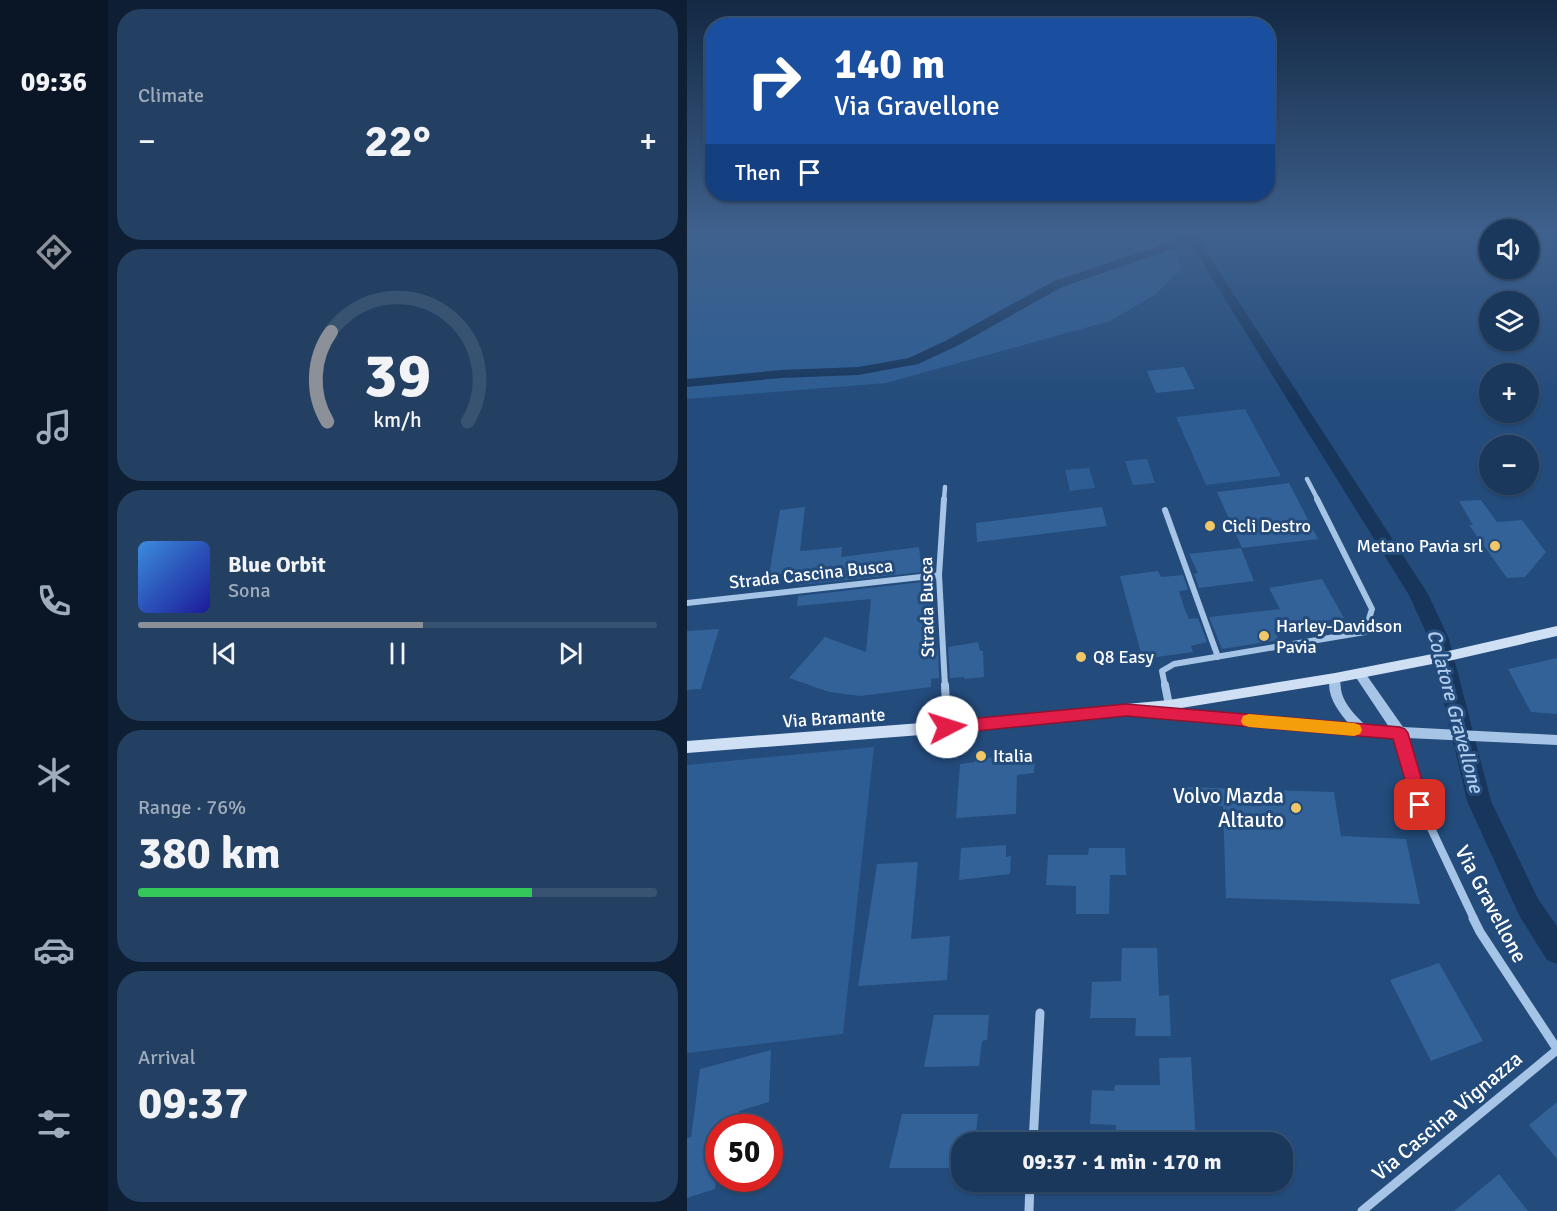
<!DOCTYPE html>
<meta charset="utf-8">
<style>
:root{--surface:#1a385c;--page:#233f62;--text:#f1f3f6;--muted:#9facbb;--line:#385272;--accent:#8c9099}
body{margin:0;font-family:Signika,sans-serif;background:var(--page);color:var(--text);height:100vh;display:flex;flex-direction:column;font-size:22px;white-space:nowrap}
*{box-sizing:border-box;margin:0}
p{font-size:20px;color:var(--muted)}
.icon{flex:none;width:33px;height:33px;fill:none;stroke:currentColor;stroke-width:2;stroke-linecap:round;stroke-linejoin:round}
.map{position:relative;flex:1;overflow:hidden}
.details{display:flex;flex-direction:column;gap:9px;padding:9px;background:#0e1f33;width:579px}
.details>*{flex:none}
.guide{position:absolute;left:18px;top:18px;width:570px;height:183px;border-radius:24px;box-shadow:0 2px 4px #0004,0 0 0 2px var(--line);background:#1a4fa0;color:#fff;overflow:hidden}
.tools{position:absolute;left:792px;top:219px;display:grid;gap:12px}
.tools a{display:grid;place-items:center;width:60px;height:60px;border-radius:50%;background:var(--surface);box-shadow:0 2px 4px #0004,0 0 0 2px var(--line);font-size:30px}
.speed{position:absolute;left:18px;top:1114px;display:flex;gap:12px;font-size:30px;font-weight:700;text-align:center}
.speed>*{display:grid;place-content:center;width:78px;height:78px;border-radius:50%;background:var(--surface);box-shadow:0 2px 4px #0004,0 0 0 2px var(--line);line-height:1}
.speed .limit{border:9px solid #d22;background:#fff;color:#111}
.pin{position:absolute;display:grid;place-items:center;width:51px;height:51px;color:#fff;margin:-26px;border-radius:12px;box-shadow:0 3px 9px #0006}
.me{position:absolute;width:66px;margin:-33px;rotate:85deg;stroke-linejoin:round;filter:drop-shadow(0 0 4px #0008)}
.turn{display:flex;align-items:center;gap:21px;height:126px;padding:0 30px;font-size:27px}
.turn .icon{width:78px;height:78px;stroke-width:2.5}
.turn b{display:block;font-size:42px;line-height:51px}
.then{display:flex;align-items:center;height:57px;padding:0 30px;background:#0003;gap:12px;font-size:22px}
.big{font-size:45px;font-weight:800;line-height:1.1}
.details .card{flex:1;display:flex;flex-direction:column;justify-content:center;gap:9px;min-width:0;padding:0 21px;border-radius:24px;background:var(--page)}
.details .dial{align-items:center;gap:0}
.dial svg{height:156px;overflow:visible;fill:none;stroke:var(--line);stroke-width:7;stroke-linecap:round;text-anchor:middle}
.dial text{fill:var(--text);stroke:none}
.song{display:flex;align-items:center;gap:18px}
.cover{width:72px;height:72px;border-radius:9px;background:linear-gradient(135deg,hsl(210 70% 55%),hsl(240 70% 35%))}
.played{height:6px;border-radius:3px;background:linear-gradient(90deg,var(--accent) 55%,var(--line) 55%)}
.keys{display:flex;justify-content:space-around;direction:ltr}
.heat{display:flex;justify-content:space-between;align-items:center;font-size:33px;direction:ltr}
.charge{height:9px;border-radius:4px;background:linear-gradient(90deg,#34c759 76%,var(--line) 0)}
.trip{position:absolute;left:264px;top:1132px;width:342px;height:60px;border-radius:24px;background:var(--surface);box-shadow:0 2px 4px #0004,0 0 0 2px var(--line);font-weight:800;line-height:60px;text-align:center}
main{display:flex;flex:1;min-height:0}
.tabs{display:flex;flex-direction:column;width:108px;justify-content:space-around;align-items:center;background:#0a1625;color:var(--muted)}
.tabs .icon{width:42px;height:42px}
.tabs .on{color:var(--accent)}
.tabs b{font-size:27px;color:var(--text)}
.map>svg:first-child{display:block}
.green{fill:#2d5d93}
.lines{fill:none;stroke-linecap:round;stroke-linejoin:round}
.canal{fill:#18365b;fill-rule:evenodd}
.building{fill:#326298}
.minor-far3{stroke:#a6c4e5;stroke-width:4.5}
.minor-far2{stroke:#a6c4e5;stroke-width:6}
.minor-far1{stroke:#a6c4e5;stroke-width:8}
.minor{stroke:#a6c4e5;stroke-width:9}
.tertiary{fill:#a6c4e5;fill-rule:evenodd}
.secondary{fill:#cfe0f5;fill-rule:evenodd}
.route{fill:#e11d48;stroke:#92132f;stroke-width:1.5}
.slow{fill:#f59e0b}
.poi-dot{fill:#f1c768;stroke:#234b7b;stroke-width:2}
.labels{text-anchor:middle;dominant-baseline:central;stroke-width:6;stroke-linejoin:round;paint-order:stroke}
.poi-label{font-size:18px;fill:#fff;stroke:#234b7b;text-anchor:start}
.street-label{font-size:18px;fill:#fff;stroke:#234b7b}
.water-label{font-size:20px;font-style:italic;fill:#b1cded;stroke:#234b7b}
.near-poi-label{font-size:21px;fill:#fff;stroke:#234b7b;text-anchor:end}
.near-street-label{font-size:21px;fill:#fff;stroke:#234b7b}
</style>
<main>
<nav class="tabs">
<b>09:36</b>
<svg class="icon on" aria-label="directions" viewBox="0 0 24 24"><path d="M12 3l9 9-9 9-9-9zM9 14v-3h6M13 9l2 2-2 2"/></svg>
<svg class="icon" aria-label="music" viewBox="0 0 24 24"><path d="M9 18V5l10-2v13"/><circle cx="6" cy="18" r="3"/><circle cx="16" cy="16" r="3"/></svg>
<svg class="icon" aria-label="phone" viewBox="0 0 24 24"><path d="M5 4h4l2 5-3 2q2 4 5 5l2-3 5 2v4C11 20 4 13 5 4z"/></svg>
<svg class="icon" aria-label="climate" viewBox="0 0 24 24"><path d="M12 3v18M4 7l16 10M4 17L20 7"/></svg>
<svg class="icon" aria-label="car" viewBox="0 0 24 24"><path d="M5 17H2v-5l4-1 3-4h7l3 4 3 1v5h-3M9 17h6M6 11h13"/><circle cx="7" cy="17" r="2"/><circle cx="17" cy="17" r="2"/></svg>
<svg class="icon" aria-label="filters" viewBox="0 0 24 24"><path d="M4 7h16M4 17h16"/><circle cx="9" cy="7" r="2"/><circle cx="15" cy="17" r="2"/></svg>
</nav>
<section class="details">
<div class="card"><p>Climate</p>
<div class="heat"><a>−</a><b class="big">22°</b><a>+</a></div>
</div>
<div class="card dial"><svg viewBox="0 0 100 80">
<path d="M14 69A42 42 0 1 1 86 69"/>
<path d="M14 69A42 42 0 0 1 16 23" stroke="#8c9099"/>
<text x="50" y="56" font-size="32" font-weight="700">39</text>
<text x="50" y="72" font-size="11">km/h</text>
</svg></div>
<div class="card">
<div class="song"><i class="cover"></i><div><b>Blue Orbit</b><p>Sona</p></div></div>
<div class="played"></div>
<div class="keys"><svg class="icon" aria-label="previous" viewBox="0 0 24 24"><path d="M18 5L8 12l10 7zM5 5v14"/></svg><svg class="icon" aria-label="pause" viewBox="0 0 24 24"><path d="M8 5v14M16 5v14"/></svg><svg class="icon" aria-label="next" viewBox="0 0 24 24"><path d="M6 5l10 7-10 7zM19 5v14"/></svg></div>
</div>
<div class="card"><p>Range · 76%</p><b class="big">380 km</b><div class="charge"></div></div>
<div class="card"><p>Arrival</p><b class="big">09:37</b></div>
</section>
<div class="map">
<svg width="870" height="1211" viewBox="0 0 870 1211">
<rect width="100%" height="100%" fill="#234b7b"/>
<!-- green -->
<path class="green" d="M0 233H483L494 268 469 294 423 321 199 383 0 399Z
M558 409 594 476 519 485 489 417Z
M460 459 468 483 446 485 438 461Z
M402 468 408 488 383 491 378 470Z
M187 747 156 1034 0 1053V765Z"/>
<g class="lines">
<!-- canal -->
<path class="canal" d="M497 233H507L741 594 762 639 804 801 851 899 870 926V964L860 960 833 917 780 801 742 639 722 595 503 243 375 287 270 346 231 364 171 375 94 378 0 387V379L94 370 171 367 222 358 260 340 367 281 499 237Z"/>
</g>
<!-- building -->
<path class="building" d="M497 367 508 389 469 393 460 371Z
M602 483 631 539 555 548 530 492Z
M794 500 810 522 835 520 859 552 838 577 820 578 782 525H786L772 501Z
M118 507 113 551 155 547 154 557 232 547 235 572 112 585 113 572 82 575 93 510Z
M415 507 420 526 290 542 289 523Z
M554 548 567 581 512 588 507 574 511 573 502 554Z
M471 571 474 577 496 575 501 590 492 591 497 607 502 619 511 618 520 642 504 646 506 652 463 658 461 652 454 653 433 576Z
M635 579 657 618 587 629 592 640 535 649 522 617 593 609 582 588Z
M244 581V650L251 649 252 678 244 679V687L174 696 142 692 102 678 138 637 179 652 184 599 110 606 111 596Z
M32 629 14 689 0 690V631Z
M291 642 293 651H296L297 677 278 679 277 677 263 678 261 647Z
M870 658V714L844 712 821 669Z
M331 755V759L348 758 347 773 330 775 329 814 269 818 273 764 288 762 289 759Z
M496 787 647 792 654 836 719 839 733 904 539 898 536 806 497 804Z
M319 845V857L324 856 323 874 272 880 274 848Z
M402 848H438L439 875H423L422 914H389V886L359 885 361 855H401Z
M231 862 224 939 263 936 260 980 171 986 190 864Z
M435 948H470L472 996 482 995 484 1036H448L449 1018H403L405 982 434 981Z
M752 963 796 1041 744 1061 703 980Z
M247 1015H302L300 1040 295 1041 292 1066 237 1067Z
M84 1050 82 1102 52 1111 51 1128H32L28 1189 0 1198V1138L4 1137 13 1069Z
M504 1057 509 1143H474V1137L428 1136 429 1125 403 1124 405 1090 427 1091 428 1085H473L472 1058Z
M870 1102V1159L842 1125Z
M215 1114H291L288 1143H274V1168H202Z
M812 1174 841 1211H767L801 1183Z"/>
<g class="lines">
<!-- minor-far3 -->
<path class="minor-far3" d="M620 479 631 500
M257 500 258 487"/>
<!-- minor-far2 -->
<path class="minor-far2" d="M257 499 252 575 258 686
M478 510 531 657
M0 603 252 575
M478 686 475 671 487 664 678 632 685 609 630 499"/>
<!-- minor-far1 -->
<path class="minor-far1" d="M258 685 260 727
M478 685 482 705
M713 733 733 805 787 919"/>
<!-- minor -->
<path class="minor" d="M786 918 793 932 870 1049
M346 1143 353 1013
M342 1211 343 1182
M675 1211 870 1050"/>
<!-- tertiary -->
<path class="tertiary" d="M672 669 676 670 716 727 870 735V745L676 736 449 716 445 714 443 711 445 708 449 706 662 724C651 711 637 693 644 675H652C654 681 653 687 655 694 659 706 669 716 678 725L702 727 666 673 668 670Z"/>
<!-- secondary -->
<path class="secondary" d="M870 626V636L766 660 648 683 482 710 260 733 0 753V741L260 721 482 700 648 673 766 650Z"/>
</g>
<!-- sky -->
<linearGradient id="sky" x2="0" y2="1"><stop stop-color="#132944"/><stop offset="0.58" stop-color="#3f618d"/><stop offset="1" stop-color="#3f618d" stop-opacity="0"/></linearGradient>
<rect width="870" height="402" fill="url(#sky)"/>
<!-- route -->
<path class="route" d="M439 704 713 727 718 729 721 733 742 805 739 810 733 812 727 810 706 739 439 716 260 734 254 732 252 727 254 723 260 721Z"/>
<!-- slow -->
<path class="slow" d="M562 714 667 723 673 725 675 730 673 734 667 736 562 727 556 725 554 721 556 716Z"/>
<!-- markers -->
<g class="poi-dot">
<circle cx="523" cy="526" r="6"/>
<circle cx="808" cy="546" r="6"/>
<circle cx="577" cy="636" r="6"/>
<circle cx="394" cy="657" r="6"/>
<circle cx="294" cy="756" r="6"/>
<circle cx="609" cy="808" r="6"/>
</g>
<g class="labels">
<!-- poi labels -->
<g class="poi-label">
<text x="535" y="526">Cicli Destro</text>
<text x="796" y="546" text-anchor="end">Metano Pavia srl</text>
<text x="589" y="626">Harley-Davidson<tspan x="589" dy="21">Pavia</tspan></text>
<text x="406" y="657">Q8 Easy</text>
<text x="306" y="756">Italia</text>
</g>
<!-- street labels -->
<g class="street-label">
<text transform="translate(124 574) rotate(-6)">Strada Cascina Busca</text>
<text transform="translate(240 607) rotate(-91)">Strada Busca</text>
<text transform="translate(147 718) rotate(-4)">Via Bramante</text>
</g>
<!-- water labels -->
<g class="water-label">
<text transform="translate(768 711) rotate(75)">Colatore Gravellone</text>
</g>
<!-- near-poi labels -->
<g class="near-poi-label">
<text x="597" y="796">Volvo Mazda<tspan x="597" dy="24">Altauto</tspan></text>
</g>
<!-- near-street labels -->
<g class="near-street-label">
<text transform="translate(804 904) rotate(62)">Via Gravellone</text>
<text transform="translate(760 1116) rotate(-40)">Via Cascina Vignazza</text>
</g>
</g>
</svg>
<div class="tools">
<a><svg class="icon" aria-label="sound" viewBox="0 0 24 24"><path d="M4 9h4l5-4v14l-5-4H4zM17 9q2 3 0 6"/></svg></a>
<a><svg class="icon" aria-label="layers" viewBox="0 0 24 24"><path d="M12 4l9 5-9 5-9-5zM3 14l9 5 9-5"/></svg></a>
<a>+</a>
<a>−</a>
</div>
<div class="speed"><div class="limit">50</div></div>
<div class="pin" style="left:733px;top:805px;background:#d93025"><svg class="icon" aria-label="arrive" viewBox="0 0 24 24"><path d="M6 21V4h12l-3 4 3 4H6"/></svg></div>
<svg class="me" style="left:260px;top:727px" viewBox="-20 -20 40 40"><circle r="19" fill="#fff"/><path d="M0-13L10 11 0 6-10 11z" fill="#e11d48"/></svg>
<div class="trip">09:37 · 1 min · 170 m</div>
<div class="guide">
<div class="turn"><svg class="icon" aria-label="right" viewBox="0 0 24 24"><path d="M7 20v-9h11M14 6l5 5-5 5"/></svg><div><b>140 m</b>Via Gravellone</div></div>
<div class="then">Then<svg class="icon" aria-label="arrive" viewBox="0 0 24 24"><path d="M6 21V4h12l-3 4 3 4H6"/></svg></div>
</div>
</div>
</main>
